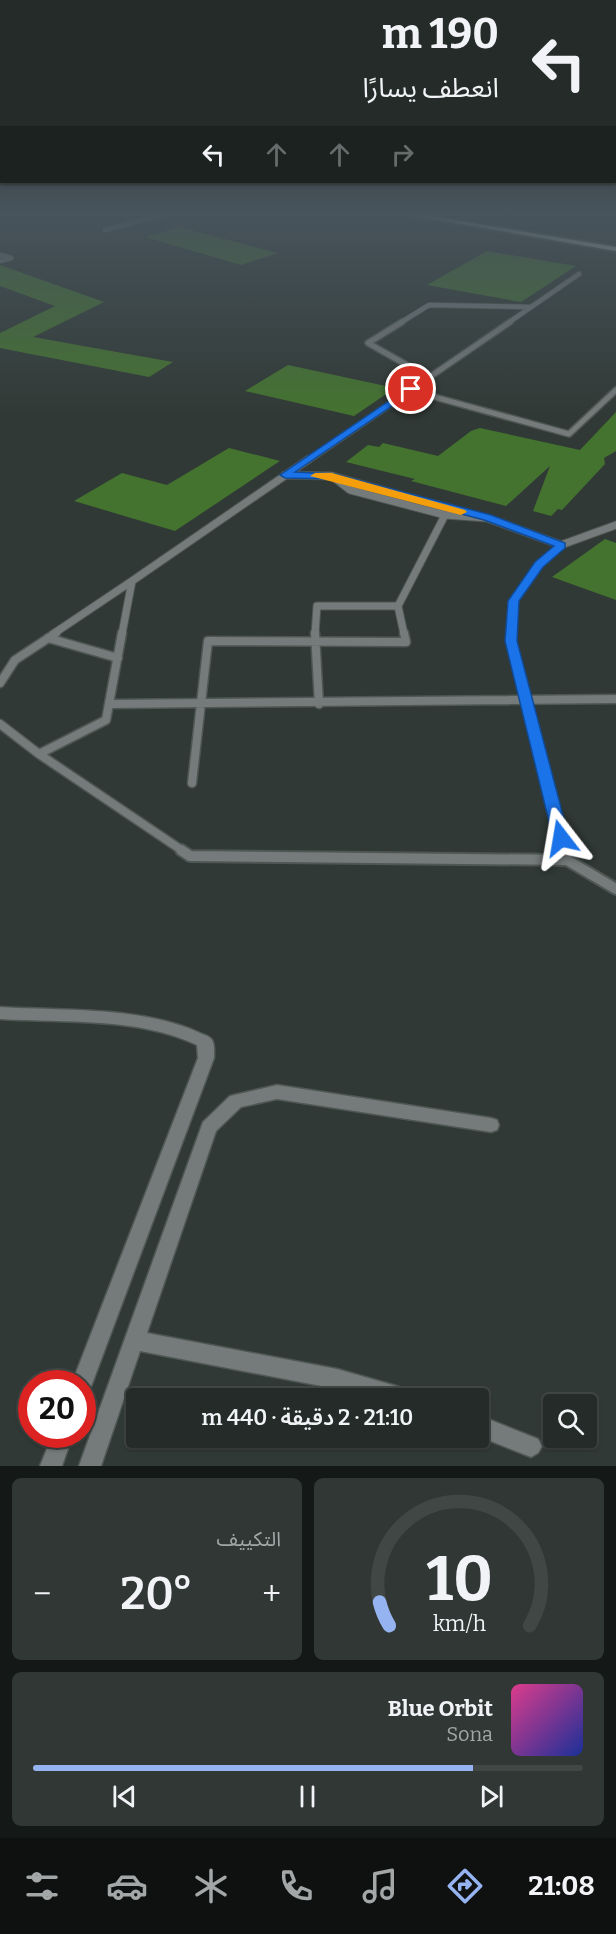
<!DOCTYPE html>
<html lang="ar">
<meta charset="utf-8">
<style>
:root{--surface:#242b28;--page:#303734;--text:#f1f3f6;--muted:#a3a7a8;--line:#414745;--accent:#95b2f1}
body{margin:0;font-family:Bitter,"Noto Sans Arabic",serif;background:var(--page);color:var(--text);direction:rtl;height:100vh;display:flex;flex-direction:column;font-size:22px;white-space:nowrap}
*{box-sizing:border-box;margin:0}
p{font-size:20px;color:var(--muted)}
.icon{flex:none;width:33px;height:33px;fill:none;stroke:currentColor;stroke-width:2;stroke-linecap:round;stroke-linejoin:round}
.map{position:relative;height:1466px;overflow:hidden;direction:ltr}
.details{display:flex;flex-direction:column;gap:12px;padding:12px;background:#141816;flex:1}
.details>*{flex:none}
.guide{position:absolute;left:0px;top:0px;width:616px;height:183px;box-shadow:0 2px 4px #0004,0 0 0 2px var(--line);direction:rtl;background:#242b28;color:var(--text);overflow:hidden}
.buttons{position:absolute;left:543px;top:1394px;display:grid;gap:12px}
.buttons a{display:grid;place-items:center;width:54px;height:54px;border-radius:6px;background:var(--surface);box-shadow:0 2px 4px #0004,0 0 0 2px var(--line);font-size:30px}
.speed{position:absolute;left:18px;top:1370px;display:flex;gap:12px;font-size:30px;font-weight:700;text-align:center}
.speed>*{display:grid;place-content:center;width:78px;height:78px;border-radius:50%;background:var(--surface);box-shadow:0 2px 4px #0004,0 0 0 2px var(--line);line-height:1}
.speed .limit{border:9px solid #d22;background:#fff;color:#111}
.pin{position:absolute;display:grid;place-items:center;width:51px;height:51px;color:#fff;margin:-26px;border:3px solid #fff;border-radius:50%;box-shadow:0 2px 6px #0007}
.me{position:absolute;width:66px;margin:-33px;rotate:346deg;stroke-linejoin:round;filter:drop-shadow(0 0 4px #0008)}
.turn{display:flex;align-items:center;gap:21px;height:126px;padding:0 18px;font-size:27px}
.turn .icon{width:78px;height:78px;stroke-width:2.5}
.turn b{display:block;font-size:42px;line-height:51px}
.lanes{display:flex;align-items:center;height:57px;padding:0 18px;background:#0003;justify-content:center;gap:30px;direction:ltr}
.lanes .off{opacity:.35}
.big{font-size:45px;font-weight:600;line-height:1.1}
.details .widget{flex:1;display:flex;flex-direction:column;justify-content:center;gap:9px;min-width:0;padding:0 21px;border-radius:9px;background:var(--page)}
.details .dial{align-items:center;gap:0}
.dial svg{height:156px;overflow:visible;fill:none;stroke:var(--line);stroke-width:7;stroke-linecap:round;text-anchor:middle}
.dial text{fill:var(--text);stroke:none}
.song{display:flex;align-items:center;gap:18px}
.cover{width:72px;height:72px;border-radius:9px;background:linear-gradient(135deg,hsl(330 70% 55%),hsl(230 70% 35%))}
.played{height:6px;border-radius:3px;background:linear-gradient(90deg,var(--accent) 80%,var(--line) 80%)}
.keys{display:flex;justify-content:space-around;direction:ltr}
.heat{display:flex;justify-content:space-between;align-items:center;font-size:33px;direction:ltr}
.details .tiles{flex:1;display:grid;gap:12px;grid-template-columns:1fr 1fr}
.widget:last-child{grid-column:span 2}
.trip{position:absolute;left:126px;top:1388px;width:363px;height:60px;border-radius:6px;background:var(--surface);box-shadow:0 2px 4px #0004,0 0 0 2px var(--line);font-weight:600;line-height:60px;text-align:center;direction:rtl}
.menu{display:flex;height:96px;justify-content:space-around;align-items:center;background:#0e1110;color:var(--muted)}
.menu .icon{width:42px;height:42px}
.menu .on{color:var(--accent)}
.menu b{font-size:27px;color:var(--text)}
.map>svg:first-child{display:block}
.building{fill:#44732f}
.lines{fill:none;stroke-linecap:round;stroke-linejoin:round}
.service-far4-casing{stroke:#4e5753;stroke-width:6}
.service-far3-casing{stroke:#4e5753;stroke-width:8}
.service-far2-casing{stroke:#4e5753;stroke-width:9}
.service-far1-casing{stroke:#4e5753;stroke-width:11}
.service-casing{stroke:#4e5753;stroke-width:14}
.minor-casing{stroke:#4e5753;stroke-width:3}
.trunk-casing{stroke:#4e5753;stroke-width:4}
.service-far4{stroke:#757a7a;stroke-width:4.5}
.service-far3{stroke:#757a7a;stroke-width:5}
.service-far2{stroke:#757a7a;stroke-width:7}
.service-far1{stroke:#757a7a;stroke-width:8}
.service{stroke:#757a7a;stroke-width:10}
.minor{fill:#757a7a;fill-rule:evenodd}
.trunk{fill:#bec9c9;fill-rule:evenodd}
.route{fill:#1a73e8;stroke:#114b97;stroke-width:1.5}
.slow{fill:#f59e0b}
</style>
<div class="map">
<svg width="616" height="1466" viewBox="0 0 616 1466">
<rect width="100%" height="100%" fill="#303935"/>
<!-- building -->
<path class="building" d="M179 227 278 253 241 265 145 237Z
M487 251 576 266 521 302 427 285Z
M0 265 104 302 33 337 173 362 149 377 0 348V333L55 306 0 286Z
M288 365 395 388 354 416 245 391Z
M616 412V451L604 458 605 464 562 510 558 509 551 516 533 511 550 466 506 506 411 481 415 479 346 462 368 445 379 447 383 443 438 456 471 431 480 428 580 450Z
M229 448 280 461 175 531 74 501 122 473 167 485Z
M605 539 616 543V600L552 577Z"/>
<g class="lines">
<!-- service-far4 casing -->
<g class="service-far4-casing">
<path id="service-far4" d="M105 230 167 213
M0 255 11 258 0 261
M400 323 429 305 529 307
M508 323 579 274"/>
</g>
<!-- service-far3 casing -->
<g class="service-far3-casing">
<path id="service-far3" d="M402 322 368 343 428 377 420 393 569 434 616 390
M307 461 510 322"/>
</g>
<!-- service-far2 casing -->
<g class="service-far2-casing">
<path id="service-far2" d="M285 475 332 476 461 512
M332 476 350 490 445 515 487 518 561 545
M53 634 132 581
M122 634 132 581 309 459
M315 634 317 606H398
M404 634 398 606 445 515
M512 634 514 601 539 565 561 545 616 525"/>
</g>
<!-- service-far1 casing -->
<g class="service-far1-casing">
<path id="service-far1" d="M315 633 319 704
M512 633 511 641 565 851
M48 638 118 658
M0 683 15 660 56 633
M110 704 616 699
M0 724 39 754 183 851
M39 754 106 720 122 633
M192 783 208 641 406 642 404 633"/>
</g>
<!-- service casing -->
<g class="service-casing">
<path id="service" d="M181 850 190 856 567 860 616 889
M564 850 567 860"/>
</g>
<!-- minor casing -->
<g class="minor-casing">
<path id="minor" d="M0 1007C63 1011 142 1006 200 1033 204 1035 210 1036 212 1040 215 1045 214 1053 214 1058L92 1384 89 1391 82 1394V1383H72L198 1058 197 1045C138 1017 64 1023 0 1019Z
M277 1085 491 1118 497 1120 499 1125 497 1130 491 1132 277 1099 241 1107 216 1131 147 1333 337 1369 403 1388 410 1391 413 1398H368L337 1389 140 1351 101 1466H79L203 1122 230 1096Z
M478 1415 538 1439 542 1446 538 1453 531 1457 478 1436Z
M53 1434H73L62 1466H40Z"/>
</g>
<!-- trunk casing -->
<g class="trunk-casing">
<path id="trunk" d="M397 213H412L616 247V251Z"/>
</g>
<!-- service-far4 -->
<use href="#service-far4" class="service-far4"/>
<!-- service-far3 -->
<use href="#service-far3" class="service-far3"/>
<!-- service-far2 -->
<use href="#service-far2" class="service-far2"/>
<!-- service-far1 -->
<use href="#service-far1" class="service-far1"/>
<!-- service -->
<use href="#service" class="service"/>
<!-- minor -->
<use href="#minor" class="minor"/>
<!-- trunk -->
<use href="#trunk" class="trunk"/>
</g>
<!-- sky -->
<linearGradient id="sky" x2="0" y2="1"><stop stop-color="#1a1f1d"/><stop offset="0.51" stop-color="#48545c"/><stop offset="1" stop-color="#48545c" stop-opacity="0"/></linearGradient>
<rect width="616" height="418" fill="url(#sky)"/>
<!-- route -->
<path class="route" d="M411 386 414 391 295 472 335 474 491 515 565 543V548L543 567 519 601 517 641 569 838 566 841 561 843 553 838 505 641 508 601 535 562 554 546 484 520 331 479 285 478 280 475Z"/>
<!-- slow -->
<path class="slow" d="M332 473 465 510 467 512 461 515 310 476 315 473Z"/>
</svg>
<div class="buttons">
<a><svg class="icon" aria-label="search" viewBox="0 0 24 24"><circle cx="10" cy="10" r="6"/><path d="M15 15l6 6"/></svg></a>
</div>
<div class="speed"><div class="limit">20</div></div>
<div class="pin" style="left:411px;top:389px;background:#d93025"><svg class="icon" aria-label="arrive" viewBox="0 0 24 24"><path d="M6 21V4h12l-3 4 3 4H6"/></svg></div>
<svg class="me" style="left:561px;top:838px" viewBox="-20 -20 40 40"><path d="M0-17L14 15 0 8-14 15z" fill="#1a73e8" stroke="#fff" stroke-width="4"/></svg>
<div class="trip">21:10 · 2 دقيقة · 440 m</div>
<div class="guide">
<div class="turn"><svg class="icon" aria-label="left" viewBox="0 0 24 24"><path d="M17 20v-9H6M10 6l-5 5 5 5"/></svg><div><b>190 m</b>انعطف يسارًا</div></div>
<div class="lanes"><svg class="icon" aria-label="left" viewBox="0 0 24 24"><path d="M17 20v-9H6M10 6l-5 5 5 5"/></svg><svg class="icon off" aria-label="ahead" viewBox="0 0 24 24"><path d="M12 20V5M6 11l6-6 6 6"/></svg><svg class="icon off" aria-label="ahead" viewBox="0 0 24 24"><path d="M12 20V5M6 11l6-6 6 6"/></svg><svg class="icon off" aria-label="right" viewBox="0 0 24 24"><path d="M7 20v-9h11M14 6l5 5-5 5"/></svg></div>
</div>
</div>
<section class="details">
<div class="tiles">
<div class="widget dial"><svg viewBox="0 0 100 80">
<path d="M14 69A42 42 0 1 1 86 69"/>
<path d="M14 69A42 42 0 0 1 9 57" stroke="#95b2f1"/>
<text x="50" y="56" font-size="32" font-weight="700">10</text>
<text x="50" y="72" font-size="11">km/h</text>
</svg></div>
<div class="widget"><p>التكييف</p>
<div class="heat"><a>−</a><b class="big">20°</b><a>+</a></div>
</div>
<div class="widget">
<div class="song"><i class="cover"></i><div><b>Blue Orbit</b><p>Sona</p></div></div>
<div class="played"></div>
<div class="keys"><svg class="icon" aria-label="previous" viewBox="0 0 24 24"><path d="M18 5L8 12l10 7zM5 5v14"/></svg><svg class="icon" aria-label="pause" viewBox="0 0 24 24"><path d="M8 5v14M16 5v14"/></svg><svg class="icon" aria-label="next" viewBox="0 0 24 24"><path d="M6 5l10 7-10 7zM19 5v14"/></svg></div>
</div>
</div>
</section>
<nav class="menu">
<b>21:08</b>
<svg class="icon on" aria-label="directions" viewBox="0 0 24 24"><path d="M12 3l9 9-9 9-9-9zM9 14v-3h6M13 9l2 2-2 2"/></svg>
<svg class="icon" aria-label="music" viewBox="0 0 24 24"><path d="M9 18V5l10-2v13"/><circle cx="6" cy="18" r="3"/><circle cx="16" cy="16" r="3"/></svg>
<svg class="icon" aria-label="phone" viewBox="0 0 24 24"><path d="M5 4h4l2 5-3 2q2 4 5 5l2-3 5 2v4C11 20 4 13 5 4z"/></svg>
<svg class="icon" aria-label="climate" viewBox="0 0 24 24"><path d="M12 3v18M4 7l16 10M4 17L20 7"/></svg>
<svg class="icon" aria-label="car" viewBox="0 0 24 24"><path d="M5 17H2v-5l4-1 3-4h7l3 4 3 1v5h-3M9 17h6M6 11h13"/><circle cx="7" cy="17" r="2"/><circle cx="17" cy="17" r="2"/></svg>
<svg class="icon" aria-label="filters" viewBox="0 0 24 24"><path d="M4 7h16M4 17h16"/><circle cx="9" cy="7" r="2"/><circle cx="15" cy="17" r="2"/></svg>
</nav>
